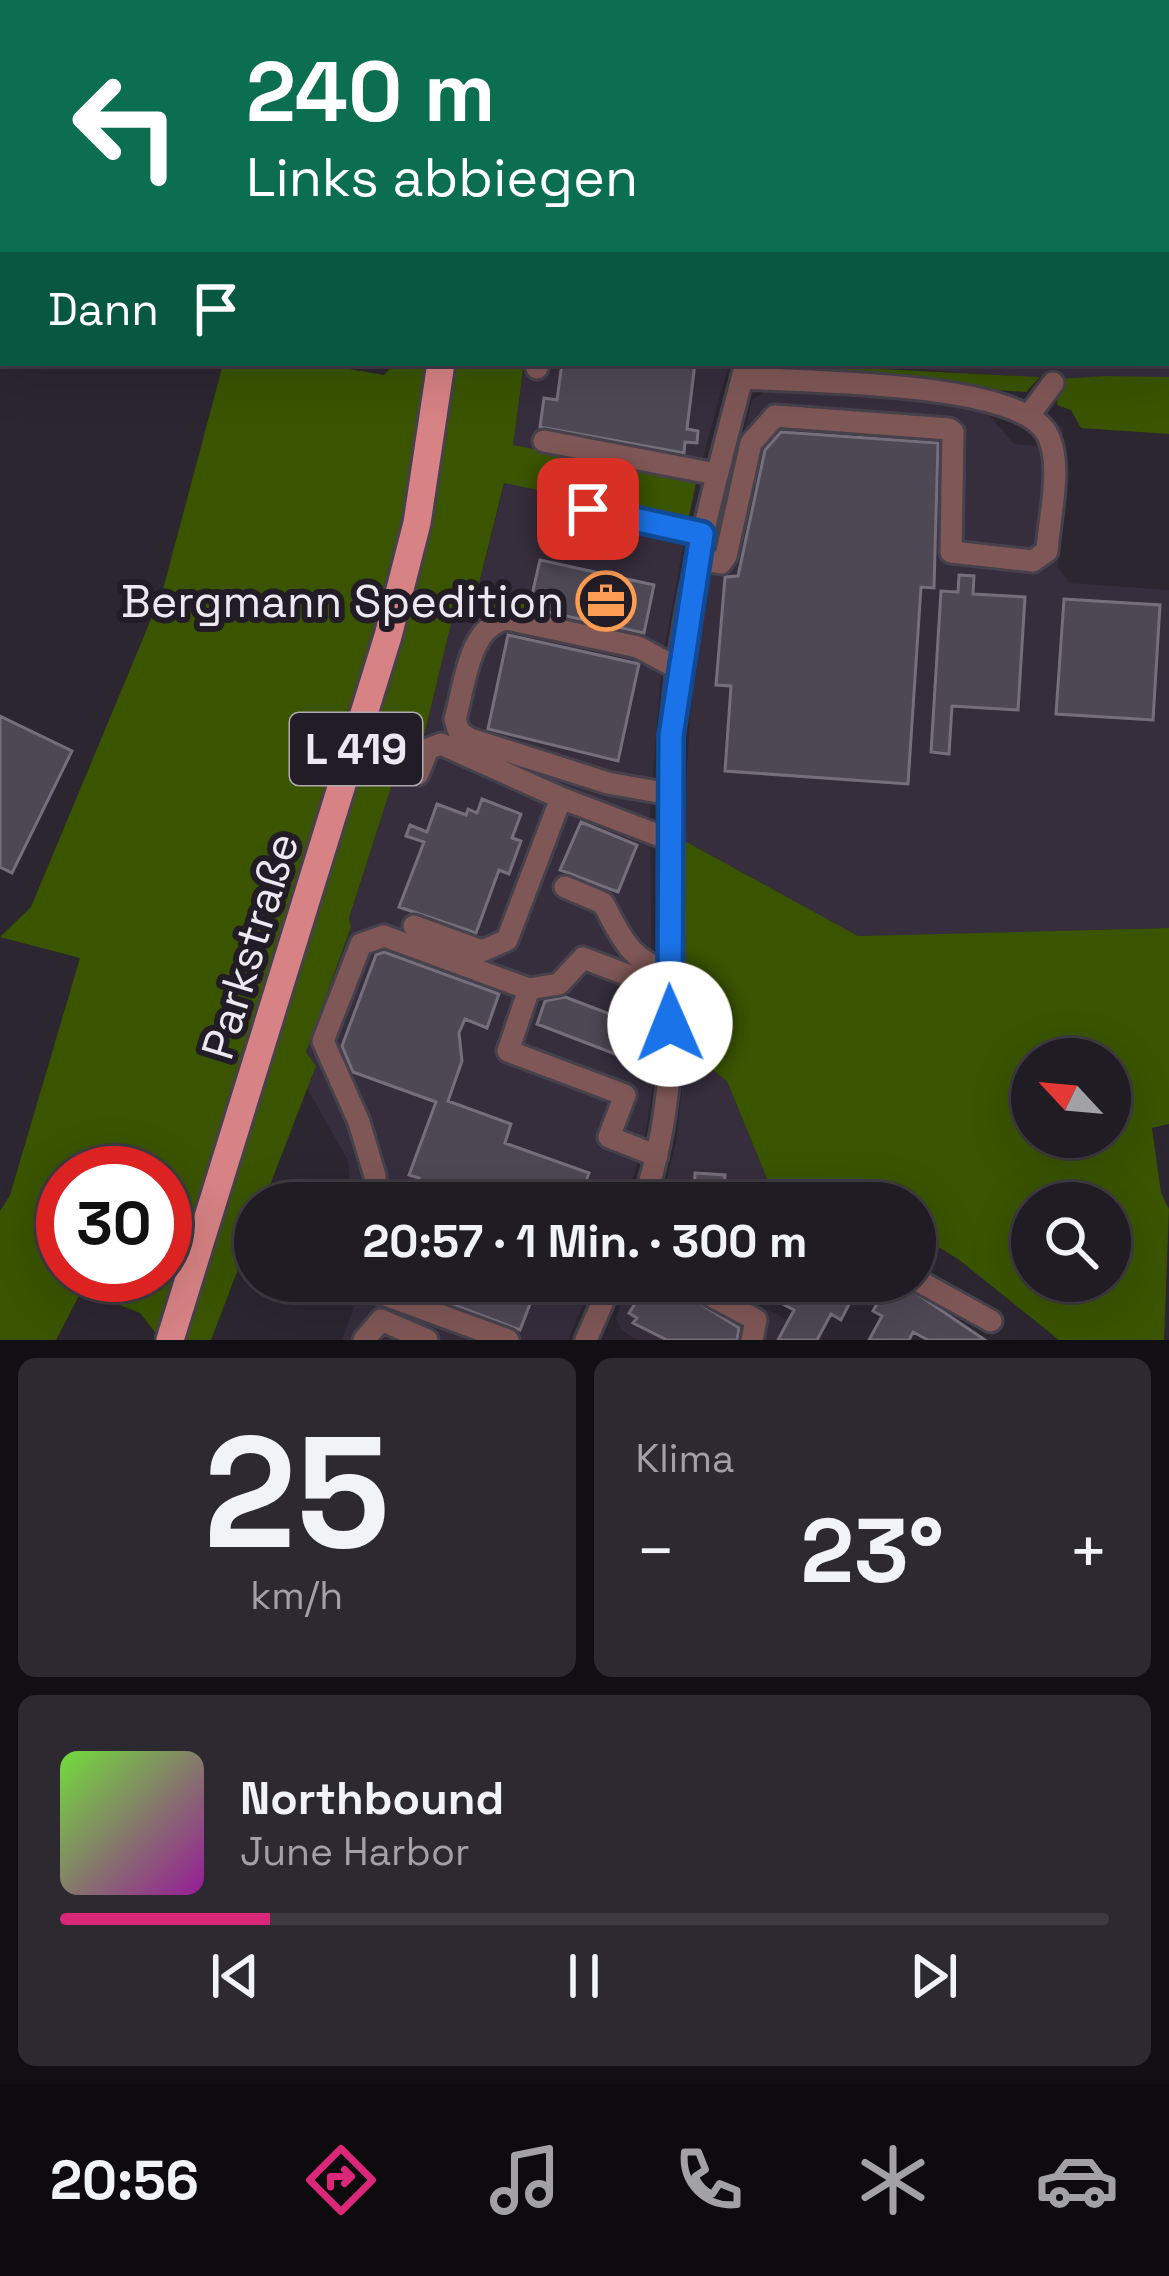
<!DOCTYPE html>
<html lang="de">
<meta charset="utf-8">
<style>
:root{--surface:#201c24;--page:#2d2931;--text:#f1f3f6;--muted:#a2a1a6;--line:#3d3a41;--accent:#db2777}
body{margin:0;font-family:"Space Grotesk",sans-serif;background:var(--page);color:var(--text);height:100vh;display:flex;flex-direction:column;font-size:45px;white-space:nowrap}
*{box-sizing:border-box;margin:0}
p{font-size:39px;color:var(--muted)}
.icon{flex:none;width:66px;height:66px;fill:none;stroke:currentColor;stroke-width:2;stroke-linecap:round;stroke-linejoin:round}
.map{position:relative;height:1340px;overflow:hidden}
.sheet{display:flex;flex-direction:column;gap:18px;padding:18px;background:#120f14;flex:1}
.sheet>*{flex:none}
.guide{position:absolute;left:0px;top:0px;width:1170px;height:366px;box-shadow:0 12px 48px #0002,0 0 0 3px var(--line);background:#0b6e4f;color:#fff;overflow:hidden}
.needle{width:78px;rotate:296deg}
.controls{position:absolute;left:1011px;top:1038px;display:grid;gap:24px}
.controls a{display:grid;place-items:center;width:120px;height:120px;border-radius:50%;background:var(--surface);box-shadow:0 12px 48px #0002,0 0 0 3px var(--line);font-size:60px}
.speed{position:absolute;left:36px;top:1146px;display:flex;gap:24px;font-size:60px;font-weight:700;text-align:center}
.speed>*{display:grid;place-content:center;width:156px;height:156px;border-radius:50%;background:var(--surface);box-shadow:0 12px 48px #0002,0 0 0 3px var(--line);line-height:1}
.speed .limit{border:18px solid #d22;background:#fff;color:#111}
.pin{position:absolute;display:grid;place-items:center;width:102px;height:102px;color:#fff;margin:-51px;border-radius:24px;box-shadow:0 6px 18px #0006}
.me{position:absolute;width:132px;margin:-66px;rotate:359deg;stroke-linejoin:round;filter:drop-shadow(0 0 9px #0008)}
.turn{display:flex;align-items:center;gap:42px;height:252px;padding:0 48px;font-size:54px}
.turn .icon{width:156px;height:156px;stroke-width:2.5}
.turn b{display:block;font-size:84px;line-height:102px}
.then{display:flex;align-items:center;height:114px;padding:0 48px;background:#0003;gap:24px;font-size:45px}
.big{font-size:90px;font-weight:700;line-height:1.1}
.sheet .widget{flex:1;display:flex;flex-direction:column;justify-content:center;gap:18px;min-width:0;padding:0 42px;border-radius:18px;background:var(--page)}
.sheet .dial{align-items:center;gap:0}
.dial b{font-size:156px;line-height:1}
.song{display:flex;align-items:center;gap:36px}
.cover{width:144px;height:144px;border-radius:18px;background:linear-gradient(135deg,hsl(100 70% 55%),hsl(300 70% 35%))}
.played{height:12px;border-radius:6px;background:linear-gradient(90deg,var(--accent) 20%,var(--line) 20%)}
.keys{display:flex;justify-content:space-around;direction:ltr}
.heat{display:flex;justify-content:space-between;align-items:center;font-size:66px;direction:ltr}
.sheet .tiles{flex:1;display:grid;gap:18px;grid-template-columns:1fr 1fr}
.widget:last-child{grid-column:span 2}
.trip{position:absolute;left:234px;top:1182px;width:702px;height:120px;border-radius:60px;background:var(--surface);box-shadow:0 12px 48px #0002,0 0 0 3px var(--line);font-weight:700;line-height:120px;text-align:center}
.tab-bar{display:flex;height:192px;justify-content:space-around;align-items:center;background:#0d0b0e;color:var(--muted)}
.tab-bar .icon{width:84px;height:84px}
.tab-bar .active{color:var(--accent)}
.tab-bar b{font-size:54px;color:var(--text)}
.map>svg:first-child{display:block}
.built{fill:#362d3d}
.green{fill:#3a5400;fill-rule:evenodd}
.building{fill:#4e4854;stroke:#756f7c;stroke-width:3}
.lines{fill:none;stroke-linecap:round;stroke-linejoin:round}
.minor-casing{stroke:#46414b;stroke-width:27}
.major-casing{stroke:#46414b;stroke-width:33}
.minor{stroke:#805757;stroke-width:21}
.major{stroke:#d78284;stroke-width:27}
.route-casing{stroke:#114b97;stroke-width:30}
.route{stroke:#1a73e8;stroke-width:21}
.labels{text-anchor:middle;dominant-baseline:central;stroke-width:12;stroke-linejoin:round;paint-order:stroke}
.shield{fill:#221c26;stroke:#afabb3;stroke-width:3}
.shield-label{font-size:42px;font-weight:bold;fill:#ebe8ef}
.poi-label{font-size:45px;fill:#ebe8ef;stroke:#221c26;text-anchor:end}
.street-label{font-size:45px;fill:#ebe8ef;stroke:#221c26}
</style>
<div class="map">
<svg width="1169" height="1340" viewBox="0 0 1169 1340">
<rect width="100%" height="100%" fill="#2b2630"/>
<!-- built -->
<path class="built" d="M1169 81V377L1089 381 824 363H1167Z
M525 363H729L697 479 512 445Z
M769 389 966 403 987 412 1014 444 1053 447 1056 423 1063 427 1058 568 1070 583 1169 590V928L858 936 683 840 691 695 706 589 752 400Z
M505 482 688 521 662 661 650 811 653 1087 645 1135 626 1203H353L348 1161 307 1088 316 1066 306 1052 351 928 349 918 403 750 424 736 456 603 523 617 479 585Z
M686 1050 727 1081 777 1203H660L676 1143Z
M364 1281H593L568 1340H342Z
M629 1281H713L825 1340H638L622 1331 616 1318Z"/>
<!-- green -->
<path class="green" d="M0 0H271L3 3V318Z
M395 363H524L513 445 697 479 688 521 504 483 479 584 529 596 524 617 456 603 424 736 403 750 349 918 351 927 306 1052 316 1066 263 1203H255V1225L211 1340H161L140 1313 82 1290 56 1340H0V1211L10 1195 80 958 0 937 31 907 162 593 222 368 331 366 384 375ZM63 1173H165V1275H63Z
M763 363 1040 377 1026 392 768 375Z
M1104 376 1169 377V434L1081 428 1071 410 1057 405 1059 379Z
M683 840 858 936 1169 928V1124L1152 1128 1161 1193 1169 1209 1164 1340H1059L958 1259 915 1233V1203H777L727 1081 686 1050ZM1032 1059H1110V1137H1032ZM1032 1203H1110V1281H1032Z"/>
<!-- building -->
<path class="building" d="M562 363H695L687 429 698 431 697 443 685 442 684 453 540 427 544 398 557 400Z
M781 432 938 443 934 588 921 587 908 784 725 771 731 686 716 685 725 577 738 576 765 450Z
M540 560 654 585 644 633 529 608Z
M959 575 974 576 973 594 1025 597 1018 710 952 706 949 754 931 752 941 591 958 592Z
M1064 599 1160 605 1153 720 1056 714Z
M508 635 639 664 618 761 488 729Z
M0 716 72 751 12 873 0 867Z
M482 799 521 814 512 838 521 841 509 874 499 870 476 933 399 907 424 842 406 836 410 825 427 832 437 804 466 815 468 809 477 813Z
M581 822 637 845 618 892 560 870Z
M384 952 499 994 487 1028 465 1019 459 1033 462 1061 448 1101 511 1124 505 1143 589 1173 578 1203H410L419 1178 409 1175 436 1102 353 1072 342 1046 376 955Z
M565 997 644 1027 631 1060 537 1024 545 1001Z
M695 1173 725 1175 723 1203H673L674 1191 694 1192Z
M391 1281H549L541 1302 532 1299 520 1330Z
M650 1281H664L739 1328 737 1340H667L633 1323 637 1318 629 1313Z
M766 1281H789L816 1296 824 1281H861L841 1320 831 1314 817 1340H778L794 1310 760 1292Z
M890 1281 901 1283 985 1340H928L913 1332 909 1340H869L882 1316 873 1311Z"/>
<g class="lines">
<!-- minor casing -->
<g class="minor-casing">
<path id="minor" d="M840 3V0
M537 368 538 363
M1029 415 1053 383
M544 441 716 474
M550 501 702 534
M697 559 721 563 726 556 751 443 775 416 949 429 953 432 951 552 1033 561 1047 551C1049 518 1064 461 1046 432 1014 381 804 382 742 378
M418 774 428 749 441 744 561 798
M669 794 608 783 470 739 459 732 455 719C465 686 468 626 507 619L638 647 679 669
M565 887 603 903C621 936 630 962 669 971
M414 926 482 951 507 940 561 798 668 839
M657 1156 609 1137 625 1095 508 1051 529 989 559 984 583 958 670 991
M375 1176 359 1122 323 1041 361 944 384 936 529 989
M643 1203C694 1057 662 891 671 739 679 610 714 487 746 363
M915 1279 991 1321
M686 1282 756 1320 752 1340
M377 1292 508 1340
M364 1340 381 1320 427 1340
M586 1340 612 1281"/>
</g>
<!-- major casing -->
<g class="major-casing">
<path id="major" d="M430 0V3
M170 1340 388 636 417 523 441 363"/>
</g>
<!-- minor -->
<use href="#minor" class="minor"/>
<!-- major -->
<use href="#major" class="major"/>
</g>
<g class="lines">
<!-- route casing -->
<g class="route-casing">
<path id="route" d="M588 509 702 534 671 736 670 1024"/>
</g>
<!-- route -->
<use href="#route" class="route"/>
</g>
<!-- icons -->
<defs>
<g id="office-ring" transform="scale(3)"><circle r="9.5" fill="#221c26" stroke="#fd9d54" stroke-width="1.5"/><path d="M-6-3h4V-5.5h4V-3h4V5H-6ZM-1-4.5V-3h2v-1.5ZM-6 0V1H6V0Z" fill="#fd9d54"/></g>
</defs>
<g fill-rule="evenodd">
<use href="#office-ring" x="606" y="601"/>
</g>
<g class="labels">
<!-- shield labels -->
<rect class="shield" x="290" y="713" width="132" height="72" rx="9"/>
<g class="shield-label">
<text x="356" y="749">L 419</text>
</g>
<!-- poi labels -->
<g class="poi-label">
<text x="564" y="601">Bergmann Spedition</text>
</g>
<!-- street labels -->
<g class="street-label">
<text transform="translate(250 946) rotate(-73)">Parkstraße</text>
</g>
</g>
</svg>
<div class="controls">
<a><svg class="needle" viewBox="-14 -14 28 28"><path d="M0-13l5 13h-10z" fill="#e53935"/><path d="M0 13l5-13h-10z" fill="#a2a1a6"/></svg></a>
<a><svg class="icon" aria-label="search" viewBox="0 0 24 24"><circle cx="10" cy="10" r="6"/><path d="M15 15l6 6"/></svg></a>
</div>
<div class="speed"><div class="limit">30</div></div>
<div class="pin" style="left:588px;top:509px;background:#d93025"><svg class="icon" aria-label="arrive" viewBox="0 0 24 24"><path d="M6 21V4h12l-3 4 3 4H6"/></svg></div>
<svg class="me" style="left:670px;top:1024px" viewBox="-20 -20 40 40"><circle r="19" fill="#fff"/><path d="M0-13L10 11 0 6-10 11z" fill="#1a73e8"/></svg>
<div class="trip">20:57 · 1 Min. · 300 m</div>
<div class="guide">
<div class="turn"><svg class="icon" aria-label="left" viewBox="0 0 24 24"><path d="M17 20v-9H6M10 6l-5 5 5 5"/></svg><div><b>240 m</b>Links abbiegen</div></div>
<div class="then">Dann<svg class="icon" aria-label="arrive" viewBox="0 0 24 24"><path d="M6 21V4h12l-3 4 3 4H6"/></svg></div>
</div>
</div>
<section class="sheet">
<div class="tiles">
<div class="widget dial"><b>25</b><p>km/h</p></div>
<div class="widget"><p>Klima</p>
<div class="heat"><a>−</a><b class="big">23°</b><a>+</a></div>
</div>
<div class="widget">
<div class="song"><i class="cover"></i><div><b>Northbound</b><p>June Harbor</p></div></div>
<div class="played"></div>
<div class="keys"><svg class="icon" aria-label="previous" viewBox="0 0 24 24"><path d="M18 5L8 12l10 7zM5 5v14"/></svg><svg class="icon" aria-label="pause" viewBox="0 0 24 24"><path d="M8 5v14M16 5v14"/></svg><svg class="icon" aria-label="next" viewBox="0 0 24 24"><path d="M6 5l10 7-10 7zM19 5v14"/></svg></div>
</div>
</div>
</section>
<nav class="tab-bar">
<b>20:56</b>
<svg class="icon active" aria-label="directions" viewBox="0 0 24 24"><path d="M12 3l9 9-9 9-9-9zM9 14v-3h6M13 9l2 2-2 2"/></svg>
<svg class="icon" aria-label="music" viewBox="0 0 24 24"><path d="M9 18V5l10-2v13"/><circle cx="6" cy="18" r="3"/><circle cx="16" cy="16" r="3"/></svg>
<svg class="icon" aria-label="phone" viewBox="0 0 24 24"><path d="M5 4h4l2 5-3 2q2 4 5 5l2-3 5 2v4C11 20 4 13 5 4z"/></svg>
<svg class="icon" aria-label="climate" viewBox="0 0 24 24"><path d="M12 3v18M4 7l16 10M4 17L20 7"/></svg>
<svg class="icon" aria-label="car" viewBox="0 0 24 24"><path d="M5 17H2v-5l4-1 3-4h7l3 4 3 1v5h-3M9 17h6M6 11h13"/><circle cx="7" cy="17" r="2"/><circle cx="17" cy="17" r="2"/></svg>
</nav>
